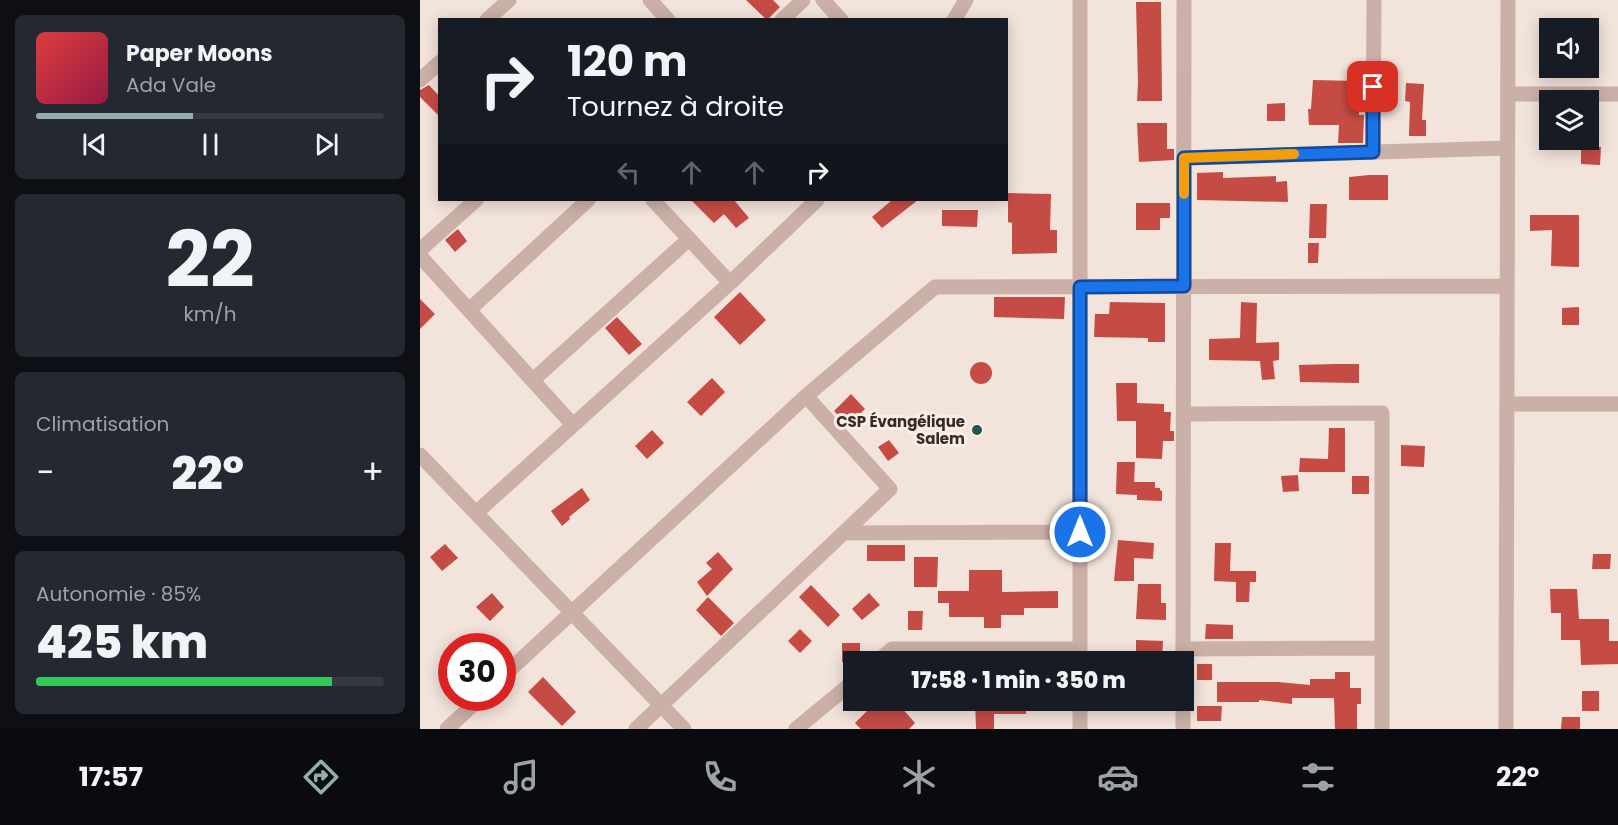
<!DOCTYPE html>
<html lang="fr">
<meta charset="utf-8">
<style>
:root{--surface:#171b24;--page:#242831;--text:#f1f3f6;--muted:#9ea1a6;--line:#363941;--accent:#92adab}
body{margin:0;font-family:Poppins,sans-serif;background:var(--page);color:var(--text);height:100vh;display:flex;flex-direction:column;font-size:22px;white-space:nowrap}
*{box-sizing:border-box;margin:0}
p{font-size:20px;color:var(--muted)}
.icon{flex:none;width:33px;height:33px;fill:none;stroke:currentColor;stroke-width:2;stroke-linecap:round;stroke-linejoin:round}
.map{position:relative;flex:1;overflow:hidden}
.details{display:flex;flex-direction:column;gap:15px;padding:15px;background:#0d0f14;width:420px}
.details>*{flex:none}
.guide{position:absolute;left:18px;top:18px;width:570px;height:183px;border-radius:0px;box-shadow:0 3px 15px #0003;background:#171b24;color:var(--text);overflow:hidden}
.tools{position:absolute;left:1119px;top:18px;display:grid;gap:12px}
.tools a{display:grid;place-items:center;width:60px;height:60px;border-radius:0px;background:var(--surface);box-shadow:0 3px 15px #0003;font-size:30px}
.speed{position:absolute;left:18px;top:633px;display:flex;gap:12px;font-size:30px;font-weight:700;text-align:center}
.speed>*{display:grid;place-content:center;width:78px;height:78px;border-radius:50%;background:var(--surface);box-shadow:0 3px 15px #0003;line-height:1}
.speed .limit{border:9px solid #d22;background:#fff;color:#111}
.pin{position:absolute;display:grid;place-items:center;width:51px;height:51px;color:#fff;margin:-26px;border-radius:12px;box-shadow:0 3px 9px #0006}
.me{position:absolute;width:66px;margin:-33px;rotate:0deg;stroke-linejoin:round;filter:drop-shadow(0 0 4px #0008)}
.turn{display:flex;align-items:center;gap:21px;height:126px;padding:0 30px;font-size:27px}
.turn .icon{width:78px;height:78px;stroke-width:2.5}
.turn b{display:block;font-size:42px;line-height:51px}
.lanes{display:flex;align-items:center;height:57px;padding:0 30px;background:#0003;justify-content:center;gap:30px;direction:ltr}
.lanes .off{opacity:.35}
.big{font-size:45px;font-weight:800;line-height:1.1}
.details .widget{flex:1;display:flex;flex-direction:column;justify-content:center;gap:9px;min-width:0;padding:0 21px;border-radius:9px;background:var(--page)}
.details .dial{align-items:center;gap:0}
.dial b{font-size:78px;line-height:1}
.song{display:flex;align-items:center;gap:18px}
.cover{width:72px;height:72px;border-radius:9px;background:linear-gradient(135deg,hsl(0 70% 55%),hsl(340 70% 35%))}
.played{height:6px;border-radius:3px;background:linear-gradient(90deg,var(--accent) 45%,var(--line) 45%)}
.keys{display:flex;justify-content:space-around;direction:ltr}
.heat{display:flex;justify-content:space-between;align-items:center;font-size:33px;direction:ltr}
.charge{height:9px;border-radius:4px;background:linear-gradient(90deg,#34c759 85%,var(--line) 0)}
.trip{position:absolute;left:423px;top:651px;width:351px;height:60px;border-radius:0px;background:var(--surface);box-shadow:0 3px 15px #0003;font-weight:800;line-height:60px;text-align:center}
.tab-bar{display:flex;height:96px;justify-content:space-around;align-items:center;background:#090b0e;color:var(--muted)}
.tab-bar .icon{width:42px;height:42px}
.tab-bar .current{color:var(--accent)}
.tab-bar b{font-size:27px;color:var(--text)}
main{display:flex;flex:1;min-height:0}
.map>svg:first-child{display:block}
.building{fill:#c54c45}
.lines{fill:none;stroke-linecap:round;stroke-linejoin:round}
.street{stroke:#cab0a7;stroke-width:15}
.route-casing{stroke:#114b97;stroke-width:15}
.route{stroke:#1a73e8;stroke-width:10}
.slow{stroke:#f59e0b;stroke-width:10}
.poi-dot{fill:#1d5750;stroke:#f9ede7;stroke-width:2}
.labels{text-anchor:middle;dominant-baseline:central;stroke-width:6;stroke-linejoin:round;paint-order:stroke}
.poi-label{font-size:15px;font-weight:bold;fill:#362927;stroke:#f9ede7;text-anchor:end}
</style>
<main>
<section class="details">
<div class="widget">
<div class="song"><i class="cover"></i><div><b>Paper Moons</b><p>Ada Vale</p></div></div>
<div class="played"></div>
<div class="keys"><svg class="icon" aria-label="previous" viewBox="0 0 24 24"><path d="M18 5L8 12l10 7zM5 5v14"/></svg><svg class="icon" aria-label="pause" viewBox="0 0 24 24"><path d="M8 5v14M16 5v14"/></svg><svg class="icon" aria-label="next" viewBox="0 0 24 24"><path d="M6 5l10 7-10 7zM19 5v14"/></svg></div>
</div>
<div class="widget dial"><b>22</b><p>km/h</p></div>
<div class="widget"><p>Climatisation</p>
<div class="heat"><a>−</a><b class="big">22°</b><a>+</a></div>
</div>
<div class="widget"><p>Autonomie · 85%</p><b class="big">425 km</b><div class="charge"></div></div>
</section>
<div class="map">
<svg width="1198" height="729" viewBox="0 0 1198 729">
<rect width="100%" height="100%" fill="#f2e3db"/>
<!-- building -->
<path class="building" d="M326 0H353L360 7 347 20Z
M716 2H741L742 101H717L718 83Z
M893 80 939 81V115H944L943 143H918L919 125H889L888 109H891Z
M986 83 1004 84 1002 120H1006V136H989L990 102 985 101Z
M9 85 20 97V117L0 97V90Z
M865 103V121H847V104Z
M717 123H747V149H754V160L719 162Z
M1161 145 1181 147 1180 165 1161 164Z
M803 172V178L856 176V182L867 181 868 202 777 200V173Z
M949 175H968V200H929V177Z
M588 193 631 194 630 230H637V253L592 254V223L588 222Z
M271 200H314L329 218 316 228 304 214 294 223Z
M472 200H498L462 228 452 217Z
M716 203H750V218H740V230H716Z
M890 204H907L906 238H889Z
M522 210H558L557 227 522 226Z
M1110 215H1159V267L1131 266 1132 230 1110 231Z
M38 229 47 241 35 252 25 240Z
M888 243H899L898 263H888Z
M320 292 346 320 320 345 294 317Z
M574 297H645L644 319 574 317Z
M0 299 15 314 0 329Z
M690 302 745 303V342H728V338L674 337 675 314H689Z
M821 302 837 303 836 343 859 342V360L853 361 855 379 842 380 840 361 789 360V339L820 338Z
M1159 307V325H1142V308Z
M197 317 222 344 209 355 185 328Z
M550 373a11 11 0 1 1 22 0a11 11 0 1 1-22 0Z
M914 364H939V383L880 382 879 365Z
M292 378 305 392 281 416 267 402Z
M696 383H717V403L744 404V412H751L750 431H754V441H743L742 459 716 458V421H697Z
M431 394 445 409 428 425 414 411Z
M909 428H925V472H879L880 458 908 459Z
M232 430 244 443 227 459 215 446Z
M469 440 479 453 468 461 458 447Z
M981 445 1005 446 1004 467 981 466Z
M697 462H715L714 482H735V488H740V490L742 491V501L717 500V495L696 494Z
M878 475 879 491 863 492 861 476Z
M932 476H949V494H932Z
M162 488 170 500 149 517 150 519 142 526 131 511Z
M698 540 734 543 733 559 714 558V581H694Z
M795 543H811L810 571H836V582H830L829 602H816V582L794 581Z
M25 544 38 558 22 571 10 557Z
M447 545H485V561H447Z
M298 552 313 569 287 596 277 582 292 569 286 563Z
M1173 554H1191L1190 569H1172Z
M494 557H518L517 587H494Z
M549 570H582V592L638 591V608H604V615H581V628H564V617H529V603H518V591H549Z
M718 584H741V603H746V620L716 619Z
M391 585 420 615 408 627 379 597Z
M1130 589H1157L1159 619H1189V641H1198V664L1161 665 1160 640H1141V613H1131Z
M72 593 84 607 70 621 56 607Z
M449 593 460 605 442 620 432 609Z
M288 597 314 623 301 636 276 610Z
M488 611H503L502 630H488Z
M786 624 813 625V639H785Z
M380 629 392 641 380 653 368 641Z
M716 640 743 641 742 659 716 658Z
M422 643H440V662H422Z
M777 664H792V680H777Z
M915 672H930V688H941V704H937V729H915L914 698H872V704L839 700V702H797V682H858L890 685V679H915Z
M123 677 156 712 142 726 108 692Z
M1162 691H1179V711H1162Z
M458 700H492L482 708 495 723 489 729H441L435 723Z
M555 700H606V714H574V729H556Z
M777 706H802L801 721H777Z
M1142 717H1160V729H1141Z"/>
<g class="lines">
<!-- street -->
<path class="street" d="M230 0 248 20
M403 0 421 20
M660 0V662
M67 20 89 0
M362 20 383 0
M534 20 546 0
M0 80 20 62
M1088 94H1198
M953 152 954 0
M764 158 1087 148
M233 200 310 283
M0 250 56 200
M0 256 153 425
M49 310 168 200
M113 380 269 239
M1087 404H1198
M764 414 962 413V729
M0 455 264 729
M56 513 310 283 397 200
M424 533 660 532
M763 649 962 648
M457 662 472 649H660
M763 662 764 0
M82 677 386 396 515 287 1087 286
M660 700V729
M27 729 60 698
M216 729 470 489 386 396
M376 729 434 681
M763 729V700
M1086 729 1088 0"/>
</g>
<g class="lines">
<!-- route casing -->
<g class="route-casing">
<path id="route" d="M660 532V287L764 286V158L953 152V87"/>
</g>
<!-- route -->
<use href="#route" class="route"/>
<!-- slow -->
<path class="slow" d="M764 194V158L874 154"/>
</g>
<!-- markers -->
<circle class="poi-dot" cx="557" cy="430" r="6"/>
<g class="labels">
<!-- poi labels -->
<g class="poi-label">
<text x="545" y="421">CSP Évangélique<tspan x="545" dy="17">Salem</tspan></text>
</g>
</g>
</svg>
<div class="tools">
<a><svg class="icon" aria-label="sound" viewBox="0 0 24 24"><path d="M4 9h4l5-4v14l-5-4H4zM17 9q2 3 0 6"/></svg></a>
<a><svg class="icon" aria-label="layers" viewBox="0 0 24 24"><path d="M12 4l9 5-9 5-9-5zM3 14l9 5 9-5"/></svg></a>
</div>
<div class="speed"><div class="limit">30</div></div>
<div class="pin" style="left:953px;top:87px;background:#d93025"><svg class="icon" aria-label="arrive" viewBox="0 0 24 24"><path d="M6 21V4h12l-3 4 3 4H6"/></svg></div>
<svg class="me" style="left:660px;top:532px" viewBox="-20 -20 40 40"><circle r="17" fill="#1a73e8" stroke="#fff" stroke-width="3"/><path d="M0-11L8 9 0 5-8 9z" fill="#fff"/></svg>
<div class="trip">17:58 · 1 min · 350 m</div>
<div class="guide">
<div class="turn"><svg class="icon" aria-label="right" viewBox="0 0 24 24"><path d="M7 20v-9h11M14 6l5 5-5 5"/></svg><div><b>120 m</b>Tournez à droite</div></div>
<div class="lanes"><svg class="icon off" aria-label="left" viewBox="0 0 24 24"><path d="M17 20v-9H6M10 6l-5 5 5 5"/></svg><svg class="icon off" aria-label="ahead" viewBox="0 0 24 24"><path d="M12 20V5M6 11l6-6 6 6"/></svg><svg class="icon off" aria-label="ahead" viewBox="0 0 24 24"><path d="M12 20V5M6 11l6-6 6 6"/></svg><svg class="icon" aria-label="right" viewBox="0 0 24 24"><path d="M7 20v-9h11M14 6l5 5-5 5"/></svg></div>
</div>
</div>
</main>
<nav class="tab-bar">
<b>17:57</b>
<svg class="icon current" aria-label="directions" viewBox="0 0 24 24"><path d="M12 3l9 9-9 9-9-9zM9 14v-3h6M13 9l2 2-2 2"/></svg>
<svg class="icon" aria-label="music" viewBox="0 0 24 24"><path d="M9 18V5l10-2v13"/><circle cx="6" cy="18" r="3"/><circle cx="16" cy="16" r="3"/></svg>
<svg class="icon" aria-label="phone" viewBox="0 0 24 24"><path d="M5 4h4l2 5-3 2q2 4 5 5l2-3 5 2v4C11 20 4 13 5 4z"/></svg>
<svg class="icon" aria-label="climate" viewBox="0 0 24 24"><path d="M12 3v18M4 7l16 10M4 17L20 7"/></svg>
<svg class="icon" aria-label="car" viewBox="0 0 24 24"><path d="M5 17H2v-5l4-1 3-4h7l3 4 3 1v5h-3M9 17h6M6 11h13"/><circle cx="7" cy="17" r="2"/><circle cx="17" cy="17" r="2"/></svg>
<svg class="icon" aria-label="filters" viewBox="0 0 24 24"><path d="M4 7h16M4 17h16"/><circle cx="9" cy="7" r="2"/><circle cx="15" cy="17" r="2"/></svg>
<b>22°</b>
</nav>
